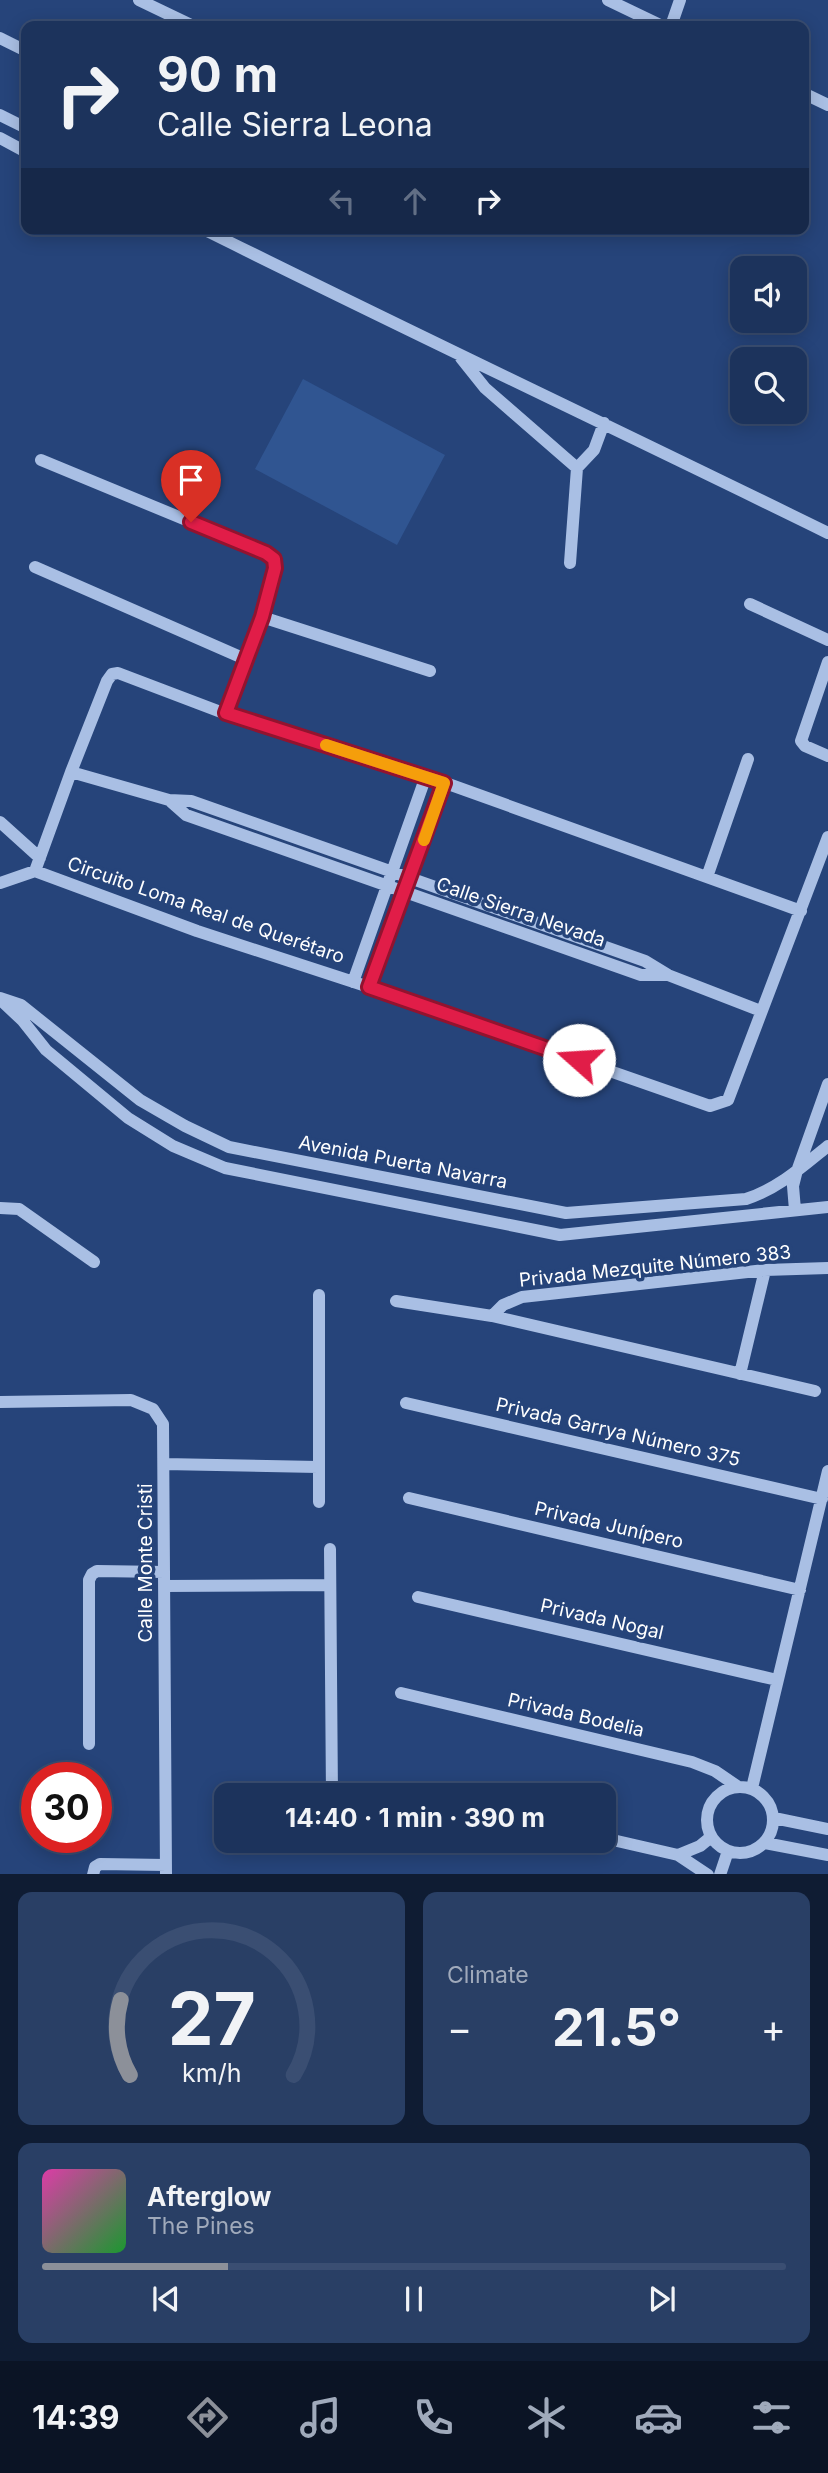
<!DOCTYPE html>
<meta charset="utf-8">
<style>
:root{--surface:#1c335c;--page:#293f65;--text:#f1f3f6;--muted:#a0aabb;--line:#3a4e72;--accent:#8c9099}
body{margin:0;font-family:Inter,sans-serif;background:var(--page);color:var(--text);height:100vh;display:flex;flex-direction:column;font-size:26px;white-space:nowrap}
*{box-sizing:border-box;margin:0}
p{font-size:23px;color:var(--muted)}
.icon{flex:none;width:38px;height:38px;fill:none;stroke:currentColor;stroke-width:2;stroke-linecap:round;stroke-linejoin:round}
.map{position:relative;height:1874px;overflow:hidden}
.panel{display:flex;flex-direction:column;gap:18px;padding:18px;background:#0f1c33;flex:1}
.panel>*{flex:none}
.guide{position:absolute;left:21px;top:21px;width:788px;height:214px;border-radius:14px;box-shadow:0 4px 18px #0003,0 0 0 2px var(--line);background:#1c335c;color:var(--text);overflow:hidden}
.controls{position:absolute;left:730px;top:256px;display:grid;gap:14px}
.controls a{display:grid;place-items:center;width:77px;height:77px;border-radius:14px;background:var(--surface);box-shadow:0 4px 18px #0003,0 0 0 2px var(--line);font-size:35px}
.speed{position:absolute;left:21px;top:1762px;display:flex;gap:14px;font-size:35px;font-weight:700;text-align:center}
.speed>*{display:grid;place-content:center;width:91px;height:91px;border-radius:50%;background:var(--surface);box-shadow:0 4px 18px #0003,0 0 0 2px var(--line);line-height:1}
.speed .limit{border:10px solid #d22;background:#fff;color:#111}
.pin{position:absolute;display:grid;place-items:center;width:60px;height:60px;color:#fff;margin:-72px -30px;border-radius:50% 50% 50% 0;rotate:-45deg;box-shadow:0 0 7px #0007}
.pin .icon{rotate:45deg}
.me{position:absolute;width:77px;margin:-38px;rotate:289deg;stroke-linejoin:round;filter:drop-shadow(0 0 5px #0008)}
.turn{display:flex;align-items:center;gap:24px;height:147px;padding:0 21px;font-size:32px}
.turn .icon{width:91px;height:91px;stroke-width:2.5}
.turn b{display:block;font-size:49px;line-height:60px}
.lanes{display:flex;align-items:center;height:66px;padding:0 21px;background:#0003;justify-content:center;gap:35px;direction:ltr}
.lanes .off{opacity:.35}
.big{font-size:52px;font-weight:700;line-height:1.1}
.panel .tile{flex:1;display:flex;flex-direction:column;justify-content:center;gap:10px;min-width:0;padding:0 24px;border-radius:14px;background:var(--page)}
.panel .dial{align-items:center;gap:0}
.dial svg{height:182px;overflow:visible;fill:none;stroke:var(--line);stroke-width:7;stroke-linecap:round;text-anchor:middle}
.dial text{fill:var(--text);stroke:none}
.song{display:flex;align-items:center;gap:21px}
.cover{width:84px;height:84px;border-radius:10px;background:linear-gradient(135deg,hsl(320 70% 55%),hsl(130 70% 35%))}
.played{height:7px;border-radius:4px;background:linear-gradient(90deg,var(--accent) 25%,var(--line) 25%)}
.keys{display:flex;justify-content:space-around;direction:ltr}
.heat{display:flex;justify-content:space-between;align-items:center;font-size:38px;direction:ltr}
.panel .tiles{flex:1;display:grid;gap:18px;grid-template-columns:1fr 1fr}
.tile:last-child{grid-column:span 2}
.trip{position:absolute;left:214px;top:1783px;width:402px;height:70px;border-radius:14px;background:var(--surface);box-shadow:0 4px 18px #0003,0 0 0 2px var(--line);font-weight:700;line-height:70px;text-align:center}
.menu{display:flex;height:112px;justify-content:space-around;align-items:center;background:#0b1425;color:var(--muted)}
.menu .icon{width:49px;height:49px}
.menu .active{color:var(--accent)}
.menu b{font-size:32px;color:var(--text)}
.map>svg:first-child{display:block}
.green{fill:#305591}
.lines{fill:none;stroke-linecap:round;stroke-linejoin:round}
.minor{stroke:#a9bfe4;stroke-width:12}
.route-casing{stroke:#92132f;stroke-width:18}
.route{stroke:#e11d48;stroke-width:12}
.slow{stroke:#f59e0b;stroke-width:12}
.labels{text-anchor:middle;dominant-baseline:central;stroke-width:7;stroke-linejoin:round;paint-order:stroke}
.street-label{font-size:19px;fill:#fff;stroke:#26447a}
</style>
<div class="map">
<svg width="828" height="1875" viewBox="0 0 828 1875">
<rect width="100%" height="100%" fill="#26447a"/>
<!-- green -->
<path class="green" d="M303 379 445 455 397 545 255 469Z"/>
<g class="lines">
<!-- minor -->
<path class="minor" d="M139 0 193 26
M608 0 662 26
M671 26 680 0
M0 38 26 51
M803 93 828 105
M0 115 26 128
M0 138 26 152
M203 229C410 332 620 431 828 533
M461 358 485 388 577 468
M41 460 266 553 274 559 275 568 262 617 226 714
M570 563 577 468 594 450 604 423
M35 567 245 659
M750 604 828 640
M262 617 430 671
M828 662 801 741 805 746 828 756
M71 772 169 800 191 801 645 961 668 975 761 1011
M169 800 186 815 641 975H668
M0 822 40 858
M35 871 71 772 107 681 112 674 118 673 226 714 426 776 801 911
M707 877 748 759
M0 883 35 871 197 931 369 987 710 1106 728 1100 828 837
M353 982 426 776
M369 987 445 783
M0 998 21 1005 140 1100 185 1126 229 1147 566 1213 746 1199C779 1188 802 1167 828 1146
M3 1002 23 1021 46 1050 128 1118 173 1146 225 1168 560 1235 828 1207
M0 1208 19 1209 94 1262
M795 1210 793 1186 796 1174 828 1084
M396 1301 492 1316 815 1391
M492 1316 503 1305 522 1297 765 1270 828 1268
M740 1374 765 1270
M0 1402 131 1400 153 1409 163 1424 166 1875
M406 1403 822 1499
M164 1464 318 1467
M409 1498 800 1590
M319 1502V1295
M330 1549 332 1796
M164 1586 330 1585
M418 1597 777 1680
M401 1693 692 1762 715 1771 737 1786
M89 1744V1580L92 1574 97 1571 164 1572
M707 1820a33 33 0 1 1 66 0a33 33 0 1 1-66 0Z
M752 1788 828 1471
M398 1790 422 1796
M774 1818 828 1829
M604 1838 678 1855 708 1875
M765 1843 828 1855
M678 1855 700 1846 711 1837
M93 1875 95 1867 100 1864 166 1865
M720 1875 728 1851"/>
</g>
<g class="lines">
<!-- route casing -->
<g class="route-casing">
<path id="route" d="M191 522 266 553 274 559 275 568 262 617 226 713 444 783 369 987 579 1060"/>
</g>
<!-- route -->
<use href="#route" class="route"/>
<!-- slow -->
<path class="slow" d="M326 745 444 783 424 840"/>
</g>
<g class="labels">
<!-- street labels -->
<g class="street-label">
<text transform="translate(206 910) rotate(19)">Circuito Loma Real de Querétaro</text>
<text transform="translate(521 912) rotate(19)">Calle Sierra Nevada</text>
<text transform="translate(403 1162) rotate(11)">Avenida Puerta Navarra</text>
<text transform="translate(655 1266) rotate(-6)">Privada Mezquite Número 383</text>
<text transform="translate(618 1432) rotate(13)">Privada Garrya Número 375</text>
<text transform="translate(609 1525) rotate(13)">Privada Junípero</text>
<text transform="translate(145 1563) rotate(-90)">Calle Monte Cristi</text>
<text transform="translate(602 1619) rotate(13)">Privada Nogal</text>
<text transform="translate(576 1715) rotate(13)">Privada Bodelia</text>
</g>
</g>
</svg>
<div class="controls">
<a><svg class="icon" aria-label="sound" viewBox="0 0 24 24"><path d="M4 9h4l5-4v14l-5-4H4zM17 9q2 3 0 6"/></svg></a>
<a><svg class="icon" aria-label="search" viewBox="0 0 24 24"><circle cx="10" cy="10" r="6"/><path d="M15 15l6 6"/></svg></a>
</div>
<div class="speed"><div class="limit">30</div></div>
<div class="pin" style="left:191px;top:522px;background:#d93025"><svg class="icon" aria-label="arrive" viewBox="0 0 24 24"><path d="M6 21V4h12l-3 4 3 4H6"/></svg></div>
<svg class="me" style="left:579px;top:1060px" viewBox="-20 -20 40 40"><circle r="19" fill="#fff"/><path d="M0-13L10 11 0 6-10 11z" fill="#e11d48"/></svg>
<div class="trip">14:40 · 1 min · 390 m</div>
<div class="guide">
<div class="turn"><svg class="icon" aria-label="right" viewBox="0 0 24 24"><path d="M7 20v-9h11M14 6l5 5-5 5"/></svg><div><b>90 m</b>Calle Sierra Leona</div></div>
<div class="lanes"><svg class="icon off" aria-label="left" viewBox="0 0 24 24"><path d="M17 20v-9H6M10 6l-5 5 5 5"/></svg><svg class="icon off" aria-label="ahead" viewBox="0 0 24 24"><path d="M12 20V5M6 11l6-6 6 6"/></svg><svg class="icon" aria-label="right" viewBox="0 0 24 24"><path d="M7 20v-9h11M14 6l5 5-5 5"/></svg></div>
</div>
</div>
<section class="panel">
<div class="tiles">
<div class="tile dial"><svg viewBox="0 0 100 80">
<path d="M14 69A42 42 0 1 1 86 69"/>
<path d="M14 69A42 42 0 0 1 10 36" stroke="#8c9099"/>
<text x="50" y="56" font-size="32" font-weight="700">27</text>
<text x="50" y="72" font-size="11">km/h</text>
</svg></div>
<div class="tile"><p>Climate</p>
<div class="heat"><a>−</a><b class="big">21.5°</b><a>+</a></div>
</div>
<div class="tile">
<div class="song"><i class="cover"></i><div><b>Afterglow</b><p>The Pines</p></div></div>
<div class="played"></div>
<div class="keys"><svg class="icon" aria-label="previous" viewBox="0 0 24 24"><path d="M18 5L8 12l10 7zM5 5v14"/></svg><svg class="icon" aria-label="pause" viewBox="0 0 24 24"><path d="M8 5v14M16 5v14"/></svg><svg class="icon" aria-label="next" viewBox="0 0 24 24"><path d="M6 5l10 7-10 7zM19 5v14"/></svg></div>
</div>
</div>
</section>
<nav class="menu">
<b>14:39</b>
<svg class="icon active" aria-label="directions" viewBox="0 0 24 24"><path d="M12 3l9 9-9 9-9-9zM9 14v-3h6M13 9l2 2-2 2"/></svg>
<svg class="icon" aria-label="music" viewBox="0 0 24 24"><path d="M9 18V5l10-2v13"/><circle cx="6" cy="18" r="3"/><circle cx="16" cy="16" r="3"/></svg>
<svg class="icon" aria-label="phone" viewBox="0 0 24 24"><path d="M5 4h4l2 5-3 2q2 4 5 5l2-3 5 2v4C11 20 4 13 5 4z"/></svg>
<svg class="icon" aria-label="climate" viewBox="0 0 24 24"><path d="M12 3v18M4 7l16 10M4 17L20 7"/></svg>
<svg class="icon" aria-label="car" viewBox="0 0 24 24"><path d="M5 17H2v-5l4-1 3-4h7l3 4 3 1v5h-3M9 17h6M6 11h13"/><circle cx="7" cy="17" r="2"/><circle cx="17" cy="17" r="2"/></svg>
<svg class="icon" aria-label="filters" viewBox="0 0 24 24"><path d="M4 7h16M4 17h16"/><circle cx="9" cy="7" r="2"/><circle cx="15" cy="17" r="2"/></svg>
</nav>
